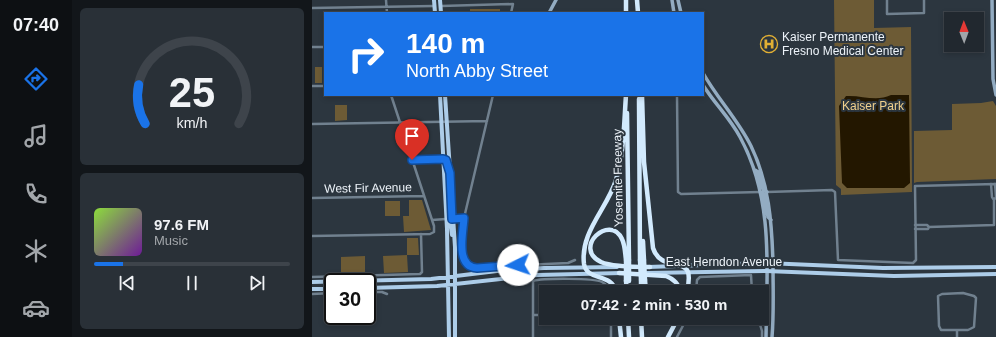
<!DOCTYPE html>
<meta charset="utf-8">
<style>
:root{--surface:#21282f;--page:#293037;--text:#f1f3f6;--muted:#a2a6aa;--line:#3e444b;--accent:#1a73e8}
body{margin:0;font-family:Arial,sans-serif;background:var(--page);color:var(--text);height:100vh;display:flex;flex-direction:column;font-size:15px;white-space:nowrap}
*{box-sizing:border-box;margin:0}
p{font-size:13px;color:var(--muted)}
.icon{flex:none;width:22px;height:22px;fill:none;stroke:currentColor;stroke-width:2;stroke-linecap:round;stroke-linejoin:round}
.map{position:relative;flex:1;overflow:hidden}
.details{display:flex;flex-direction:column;gap:8px;padding:8px;background:#12161a;width:240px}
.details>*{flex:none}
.banner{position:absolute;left:12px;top:12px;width:380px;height:84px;border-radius:0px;box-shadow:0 2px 6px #0003,0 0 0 1px var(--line);background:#1a73e8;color:#fff;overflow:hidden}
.needle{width:26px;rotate:359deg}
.controls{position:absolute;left:632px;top:12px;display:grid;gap:8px}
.controls a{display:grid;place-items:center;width:40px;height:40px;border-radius:0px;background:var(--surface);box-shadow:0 2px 6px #0003,0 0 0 1px var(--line);font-size:20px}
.speed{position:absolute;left:12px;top:273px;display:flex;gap:8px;font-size:20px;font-weight:700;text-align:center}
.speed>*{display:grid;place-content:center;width:52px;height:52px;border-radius:50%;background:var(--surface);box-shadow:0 2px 6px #0003,0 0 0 1px var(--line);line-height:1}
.speed .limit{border:2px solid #111;border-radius:6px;background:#fff;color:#111}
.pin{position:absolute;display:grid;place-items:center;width:34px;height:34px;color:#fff;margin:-41px -17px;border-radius:50% 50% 50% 0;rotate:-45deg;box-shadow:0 0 4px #0007}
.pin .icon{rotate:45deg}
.me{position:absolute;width:44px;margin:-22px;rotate:266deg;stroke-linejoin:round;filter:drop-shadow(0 0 3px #0008)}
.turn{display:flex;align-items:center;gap:14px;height:84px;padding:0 16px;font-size:18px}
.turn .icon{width:52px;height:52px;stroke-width:2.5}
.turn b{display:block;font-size:28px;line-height:34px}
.details .widget{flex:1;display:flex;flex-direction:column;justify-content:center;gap:6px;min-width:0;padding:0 14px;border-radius:6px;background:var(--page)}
.details .dial{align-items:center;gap:0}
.dial svg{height:104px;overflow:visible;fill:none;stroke:var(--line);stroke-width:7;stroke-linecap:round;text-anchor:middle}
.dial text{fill:var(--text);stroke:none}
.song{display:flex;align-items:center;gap:12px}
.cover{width:48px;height:48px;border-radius:6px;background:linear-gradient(135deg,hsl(90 70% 55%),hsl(280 70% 35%))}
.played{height:4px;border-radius:2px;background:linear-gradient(90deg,var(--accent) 15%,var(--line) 15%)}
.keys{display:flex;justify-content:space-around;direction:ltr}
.trip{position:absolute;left:227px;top:285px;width:230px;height:40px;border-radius:0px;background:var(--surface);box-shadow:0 2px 6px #0003,0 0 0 1px var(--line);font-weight:800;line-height:40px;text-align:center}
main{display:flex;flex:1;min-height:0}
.menu{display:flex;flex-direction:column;width:72px;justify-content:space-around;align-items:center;background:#0d1013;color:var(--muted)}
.menu .icon{width:28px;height:28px}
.menu .on{color:var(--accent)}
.menu b{font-size:18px;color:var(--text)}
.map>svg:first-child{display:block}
.green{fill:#6d5b35}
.water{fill:#231700}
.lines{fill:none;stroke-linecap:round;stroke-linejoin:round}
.street{stroke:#71818f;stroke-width:2.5}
.secondary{stroke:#93acc2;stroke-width:3.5}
.primary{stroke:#adcde9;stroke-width:4}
.highway{stroke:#d2eafd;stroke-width:4.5}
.highway-bridge{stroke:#d2eafd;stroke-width:4.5}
.route-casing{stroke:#114b97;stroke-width:10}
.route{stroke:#1a73e8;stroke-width:7}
.labels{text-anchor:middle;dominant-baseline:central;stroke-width:4;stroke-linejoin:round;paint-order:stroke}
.poi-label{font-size:12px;fill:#edf3f9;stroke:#2c363f;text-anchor:start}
.park-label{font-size:12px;fill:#efd08d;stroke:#2c363f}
.street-label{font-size:12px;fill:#edf3f9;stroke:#2c363f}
</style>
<main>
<nav class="menu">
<b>07:40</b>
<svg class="icon on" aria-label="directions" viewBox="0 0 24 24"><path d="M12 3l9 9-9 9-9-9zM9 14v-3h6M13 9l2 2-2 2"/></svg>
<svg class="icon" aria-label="music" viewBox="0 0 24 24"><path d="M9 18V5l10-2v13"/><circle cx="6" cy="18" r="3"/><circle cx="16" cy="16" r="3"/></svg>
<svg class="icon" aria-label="phone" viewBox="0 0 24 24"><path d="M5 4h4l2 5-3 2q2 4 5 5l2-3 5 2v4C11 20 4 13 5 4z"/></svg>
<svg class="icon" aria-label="climate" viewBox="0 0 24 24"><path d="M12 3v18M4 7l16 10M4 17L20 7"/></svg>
<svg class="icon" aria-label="car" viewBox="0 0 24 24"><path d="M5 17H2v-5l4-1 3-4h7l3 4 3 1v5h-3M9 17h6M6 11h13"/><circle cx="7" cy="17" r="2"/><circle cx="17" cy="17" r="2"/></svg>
</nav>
<section class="details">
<div class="widget dial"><svg viewBox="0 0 100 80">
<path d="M14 69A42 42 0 1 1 86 69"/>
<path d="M14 69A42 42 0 0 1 9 39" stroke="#1a73e8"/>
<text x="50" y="56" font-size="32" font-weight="700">25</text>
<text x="50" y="72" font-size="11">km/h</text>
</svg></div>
<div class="widget">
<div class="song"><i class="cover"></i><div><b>97.6 FM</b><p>Music</p></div></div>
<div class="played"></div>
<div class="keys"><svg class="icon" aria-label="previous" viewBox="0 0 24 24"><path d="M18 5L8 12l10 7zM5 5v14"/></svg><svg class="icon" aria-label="pause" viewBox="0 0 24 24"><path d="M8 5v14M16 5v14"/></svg><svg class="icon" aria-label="next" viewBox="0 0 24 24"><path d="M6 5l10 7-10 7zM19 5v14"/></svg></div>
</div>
</section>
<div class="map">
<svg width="684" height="337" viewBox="0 0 684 337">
<rect width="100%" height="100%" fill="#2c363f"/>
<!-- green -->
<path class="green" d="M522 0H562V28L599 27 600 192 529 195V189L524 185Z
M158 9H188V13H158Z
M3 67H10V83H3Z
M681 101 684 106V179L605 182 602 183V131L640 130V104L669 103Z
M23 105H35V120L23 121Z
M97 200H110L119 230 92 232 91 216H97Z
M73 201H88V216H73Z
M95 238H106L107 255H95L96 272 72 273 71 256 95 255Z
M53 256V273L29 274V257Z"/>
<!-- water -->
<path class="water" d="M579 95H597L598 183 592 188H535L530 183 527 106 534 96C550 95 564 102 579 95Z"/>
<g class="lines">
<!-- street -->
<path class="street" d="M74 0 75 13
M575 0V14L612 13V0
M129 6 201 4 199 13
M0 8 122 6
M0 47H13
M0 86H13
M181 95 152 218 150 251 151 260 156 266 165 269 190 266 256 263 263 260
M365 95 366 192 369 194 448 192
M0 124 175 121
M100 160 131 159
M679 184 680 197 682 200 684 197 683 184
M455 192 520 190 523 192 526 260 601 263 604 260 603 186 684 184
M0 198 112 196
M141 219 152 218
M120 220 134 219
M603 225H615L617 227 616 229H603
M617 227 682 225V200
M0 236 118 234 122 232V226L79 95
M0 277 108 274 110 272 109 234
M55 292H70L75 294
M384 292 385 280 388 277 439 275 440 292
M651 293 662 296 664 298 662 327 656 330H629L627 326 626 296 630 294Z
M0 294 21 293
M221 315H234
M299 318V337
M446 318 450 331V337
M645 331V337
M221 337V281C231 278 282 278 290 282 294 284 297 288 298 292
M365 337 375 318"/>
<!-- secondary -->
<path class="secondary" d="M360 0 362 13
M366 0 369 13
M680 0 681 79 684 95
M237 13 244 0
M391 73C405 98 426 120 439 146 457 183 460 224 461 264 461 289 462 313 460 337
M391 85C402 103 418 118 428 137 462 199 455 269 454 337
M443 170 446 172 451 189 455 192
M450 192 452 195 456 217 459 220"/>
<!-- primary -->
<path class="primary" d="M122 0 123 13
M128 0 129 13
M128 95 135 229 137 337
M133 95 143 247V337
M135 219 138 221 140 235
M336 267 454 263 571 268 684 267
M335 273 454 271 582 276 684 274
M0 282 119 279 185 271 232 268 305 267
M55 288 125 286 225 275 310 273
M0 289H21"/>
<!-- highway -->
<path class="highway" d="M314 0V13
M325 0 326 13
M330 95 332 162 341 248C348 270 371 259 376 272 378 278 376 287 375 292
M327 99 328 260
M315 113 317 260
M331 241 332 260
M314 260C313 253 313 245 310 239 298 213 260 248 289 262 300 267 326 267 338 267
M307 273 354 276C362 279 367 284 368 292
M329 280V292
M333 280 334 292
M314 281 315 292
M304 292C300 272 275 282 272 264 268 232 295 209 304 180 312 153 312 123 314 95
M307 318 309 337
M316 318 317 337
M329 318 330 337
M356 337 366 318"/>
<!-- highway-bridge -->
<path class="highway-bridge" d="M314 260V281
M317 260V281
M328 260 329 280
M332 260 333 280"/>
</g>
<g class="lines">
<!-- route casing -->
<g class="route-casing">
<path id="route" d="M100 160 131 159 134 160 138 173 140 219 152 218C151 234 143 267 165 268L206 265"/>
</g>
<!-- route -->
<use href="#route" class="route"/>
</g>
<!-- icons -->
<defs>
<g id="hospital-ring" transform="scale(0.9)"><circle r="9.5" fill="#2c363f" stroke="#e1af34" stroke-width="1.5"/><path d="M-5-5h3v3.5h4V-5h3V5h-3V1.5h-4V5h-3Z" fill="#e1af34"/></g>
</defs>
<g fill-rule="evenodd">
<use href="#hospital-ring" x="457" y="44"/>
</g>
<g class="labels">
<!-- poi labels -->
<g class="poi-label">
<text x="470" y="37">Kaiser Permanente<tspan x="470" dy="14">Fresno Medical Center</tspan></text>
</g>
<!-- park labels -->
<g class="park-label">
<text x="561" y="106">Kaiser Park</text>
</g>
<!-- street labels -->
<g class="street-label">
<text transform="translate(306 178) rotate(-91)">Yosemite Freeway</text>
<text transform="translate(56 188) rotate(-1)">West Fir Avenue</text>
<text x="412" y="262">East Herndon Avenue</text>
</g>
</g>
</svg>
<div class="controls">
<a><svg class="needle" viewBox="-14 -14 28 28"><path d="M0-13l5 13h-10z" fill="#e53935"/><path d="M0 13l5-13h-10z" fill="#a2a6aa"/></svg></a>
</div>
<div class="speed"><div class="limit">30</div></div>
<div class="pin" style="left:100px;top:160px;background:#d93025"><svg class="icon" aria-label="arrive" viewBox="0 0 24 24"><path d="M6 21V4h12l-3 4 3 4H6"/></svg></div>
<svg class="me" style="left:206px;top:265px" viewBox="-20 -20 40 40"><circle r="19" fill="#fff"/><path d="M0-13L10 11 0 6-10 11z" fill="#1a73e8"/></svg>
<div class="trip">07:42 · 2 min · 530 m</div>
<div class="banner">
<div class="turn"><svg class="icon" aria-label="right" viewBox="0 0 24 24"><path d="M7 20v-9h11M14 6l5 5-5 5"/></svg><div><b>140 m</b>North Abby Street</div></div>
</div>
</div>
</main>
